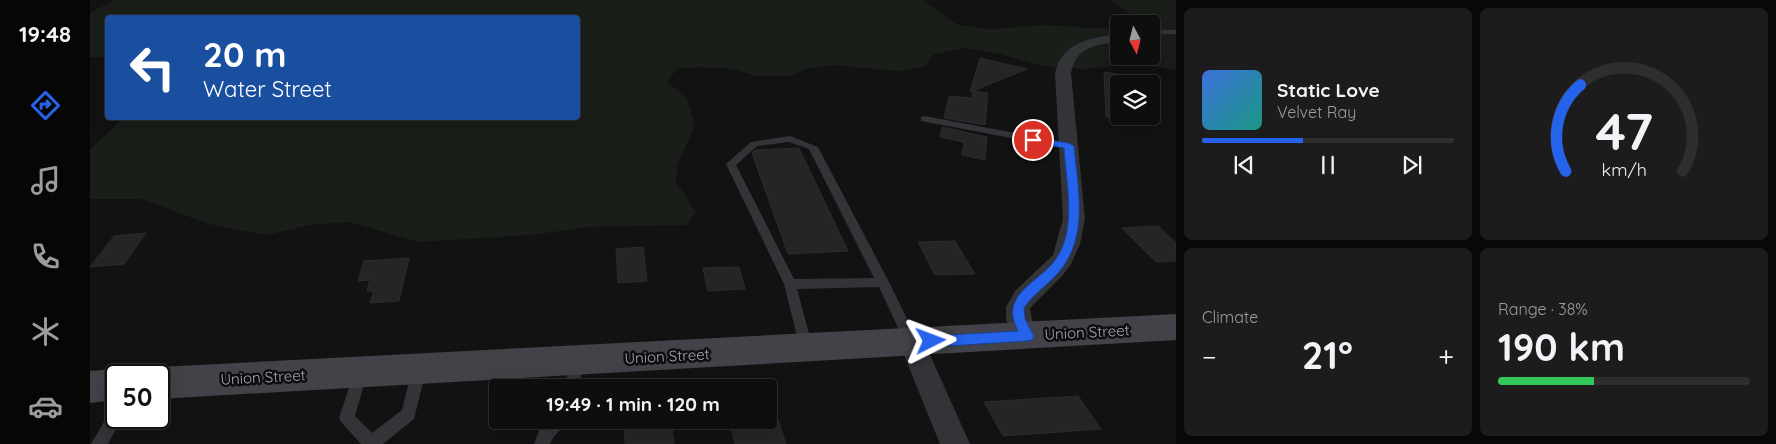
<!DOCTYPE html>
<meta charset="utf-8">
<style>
:root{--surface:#0e0e0e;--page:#1c1c1c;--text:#f1f3f6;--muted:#9b9c9e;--line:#2e2e2e;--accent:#2563eb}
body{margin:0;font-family:Quicksand,sans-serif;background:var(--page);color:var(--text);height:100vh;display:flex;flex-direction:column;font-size:19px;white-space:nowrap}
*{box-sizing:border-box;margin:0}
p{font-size:16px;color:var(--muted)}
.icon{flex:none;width:28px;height:28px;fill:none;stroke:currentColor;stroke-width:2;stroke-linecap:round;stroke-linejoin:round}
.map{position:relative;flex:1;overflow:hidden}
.sheet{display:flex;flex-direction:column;gap:8px;padding:8px;background:#080808;width:600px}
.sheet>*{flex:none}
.top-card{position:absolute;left:15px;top:15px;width:475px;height:105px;border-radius:5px;box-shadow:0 5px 20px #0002,0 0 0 1px var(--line);background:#1a4fa0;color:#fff;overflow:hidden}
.needle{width:32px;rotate:173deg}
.controls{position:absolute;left:1020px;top:15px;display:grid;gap:10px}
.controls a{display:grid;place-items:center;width:50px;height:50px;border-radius:5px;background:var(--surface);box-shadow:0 5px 20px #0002,0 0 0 1px var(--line);font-size:25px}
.speed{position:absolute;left:15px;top:364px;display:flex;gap:10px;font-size:25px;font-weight:700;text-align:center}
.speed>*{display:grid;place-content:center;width:65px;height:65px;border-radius:50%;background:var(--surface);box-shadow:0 5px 20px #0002,0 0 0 1px var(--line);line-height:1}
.speed .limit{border:2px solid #111;border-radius:8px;background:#fff;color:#111}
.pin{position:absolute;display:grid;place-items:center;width:42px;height:42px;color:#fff;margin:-21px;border:2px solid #fff;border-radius:50%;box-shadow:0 1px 5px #0007}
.me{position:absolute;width:55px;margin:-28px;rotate:87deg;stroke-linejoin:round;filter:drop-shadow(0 0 4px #0008)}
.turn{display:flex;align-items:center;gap:18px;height:105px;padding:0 15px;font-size:22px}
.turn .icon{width:65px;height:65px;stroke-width:2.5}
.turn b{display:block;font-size:35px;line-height:42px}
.big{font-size:38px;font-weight:700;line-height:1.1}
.sheet .widget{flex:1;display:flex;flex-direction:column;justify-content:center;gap:8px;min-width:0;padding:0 18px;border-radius:8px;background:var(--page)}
.sheet .dial{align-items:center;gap:0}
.dial svg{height:130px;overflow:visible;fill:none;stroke:var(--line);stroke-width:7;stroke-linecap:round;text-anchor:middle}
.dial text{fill:var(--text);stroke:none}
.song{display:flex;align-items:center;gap:15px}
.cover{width:60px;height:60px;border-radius:8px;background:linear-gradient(135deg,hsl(220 70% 55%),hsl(170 70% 35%))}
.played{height:5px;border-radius:2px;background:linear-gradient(90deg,var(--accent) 40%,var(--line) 40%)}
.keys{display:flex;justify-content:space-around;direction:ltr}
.heat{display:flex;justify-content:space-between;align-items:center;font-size:28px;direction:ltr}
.charge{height:8px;border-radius:4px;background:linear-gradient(90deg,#34c759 38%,var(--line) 0)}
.sheet .tiles{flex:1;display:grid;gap:8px;grid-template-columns:repeat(2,1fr)}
.trip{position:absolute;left:399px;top:379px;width:288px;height:50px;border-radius:5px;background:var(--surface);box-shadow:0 5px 20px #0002,0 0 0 1px var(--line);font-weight:700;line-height:50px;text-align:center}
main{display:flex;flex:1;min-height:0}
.tab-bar{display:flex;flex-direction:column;width:90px;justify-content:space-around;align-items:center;background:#060606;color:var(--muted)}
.tab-bar .icon{width:35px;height:35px}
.tab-bar .on{color:var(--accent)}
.tab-bar b{font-size:22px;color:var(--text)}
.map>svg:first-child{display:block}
.green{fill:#191e19}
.building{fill:#252527;stroke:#2c2c2f}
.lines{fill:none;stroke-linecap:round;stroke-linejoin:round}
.lane{fill:#333438;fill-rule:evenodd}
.street{fill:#333438;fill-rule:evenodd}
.secondary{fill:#424348;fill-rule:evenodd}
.route{fill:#2563eb;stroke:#184099}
.labels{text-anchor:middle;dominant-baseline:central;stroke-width:5;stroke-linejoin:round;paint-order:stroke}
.near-street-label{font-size:15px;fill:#a5a9b2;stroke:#0d0d0e}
</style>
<main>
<nav class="tab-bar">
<b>19:48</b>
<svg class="icon on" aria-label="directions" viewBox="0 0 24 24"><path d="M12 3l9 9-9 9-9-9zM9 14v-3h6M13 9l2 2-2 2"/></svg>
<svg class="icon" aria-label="music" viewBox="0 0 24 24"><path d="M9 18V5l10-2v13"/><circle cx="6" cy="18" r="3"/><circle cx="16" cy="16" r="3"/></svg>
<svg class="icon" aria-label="phone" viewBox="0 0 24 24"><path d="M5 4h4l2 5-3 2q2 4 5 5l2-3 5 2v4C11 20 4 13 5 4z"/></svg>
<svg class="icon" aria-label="climate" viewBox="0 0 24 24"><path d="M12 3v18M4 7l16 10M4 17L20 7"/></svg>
<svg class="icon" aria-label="car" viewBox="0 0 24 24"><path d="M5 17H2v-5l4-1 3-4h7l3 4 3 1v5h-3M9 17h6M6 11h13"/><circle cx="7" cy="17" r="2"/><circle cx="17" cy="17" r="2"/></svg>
</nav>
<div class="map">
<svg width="1086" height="444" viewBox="0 0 1086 444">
<rect width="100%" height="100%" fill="#121213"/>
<!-- green -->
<path class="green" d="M24 0H832L868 25 899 29 955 25 1003 28 1029 27V56H1061V24H1034L1039 21 1038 13 1020 0H1086V70L1051 63 996 69 953 66 907 53 875 48 844 54 835 66 809 71 742 65 716 69 699 76H667L642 69 607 67 587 69 577 81 597 99 605 126 587 165 586 182 606 212 596 225 498 227 441 235 329 242 259 222 220 225 177 235 119 224 51 199H0V150L33 118H488V18H18L17 58 0 57V13Z"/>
<!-- building -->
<path class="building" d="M890 58 937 69 880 92Z
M1014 72 1038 76 1040 84H1029V116H1047L1048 124 1016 117Z
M883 91 898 93 895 125 854 118 859 96 882 98Z
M852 127 897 137 895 160 872 155 874 142 850 137Z
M709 148 758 251 698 254 662 153 665 150Z
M1068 226 1086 243V261L1066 262 1032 228Z
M56 233 34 264 0 267 24 236Z
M865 241 885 274 845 275 828 242Z
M553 247 557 281 528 283 526 249Z
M319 258 309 301 280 303 284 291H277L280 280 268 281 274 261Z
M649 267 655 289 618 291 613 268Z
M988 396 1011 429 913 436 894 402Z
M639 420H688L696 444H645Z
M581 421 584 444H535L534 424Z"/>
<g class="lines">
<!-- lane -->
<path class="lane" d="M1061 30H1086V34H1061Z
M834 116 979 143 984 146 979 149 831 121V117Z
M700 136 728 147 799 282 828 341 826 345 821 347 816 345 789 287 707 289 723 348 721 352 716 354 711 352 694 284 636 164 661 142ZM699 142 719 149 784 278 704 279 646 165 667 146Z
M486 355 491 357 493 361 489 388H475L481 357Z
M329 364 334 366 336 370 324 419 293 444H271L252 423 249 418 265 370 270 368 275 370 277 374 265 416 282 433 312 410 322 370 324 366Z
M26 408V418H32L18 444H1L21 410Z
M459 420H478C473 430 464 433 460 444H444L451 426Z"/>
<!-- street -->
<path class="street" d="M1061 28 1068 29 1070 32 1061 37Z
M1029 33V41C1005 46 986 46 981 73L995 219 990 244 981 264 972 276 940 308 942 320 950 336 946 343 937 346 928 343 916 320V307L925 291 963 255 973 219 965 73C973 41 1000 39 1029 33Z
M822 332 831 335 880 444H850L809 343 813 335Z"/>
<!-- secondary -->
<path class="secondary" d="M1086 314V340L69 399V375H55L56 372 69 367Z
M26 369 39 375H26V400L0 403V371Z"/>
</g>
<!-- route -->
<path class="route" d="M939 137 979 143 984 146C988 189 999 236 969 272 958 285 943 294 934 308L935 319 944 336 942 340 937 341 841 347 836 345 834 341 836 337 841 336 928 331C907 292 953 283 969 254 986 224 976 182 974 148L939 142Z"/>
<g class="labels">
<!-- near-street labels -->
<g class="near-street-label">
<text transform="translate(997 332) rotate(-3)">Union Street</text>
<text transform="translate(577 356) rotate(-3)">Union Street</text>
<text transform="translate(173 377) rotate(-3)">Union Street</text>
</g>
</g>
</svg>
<div class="controls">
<a><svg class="needle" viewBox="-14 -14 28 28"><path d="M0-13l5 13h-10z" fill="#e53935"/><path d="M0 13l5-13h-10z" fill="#9b9c9e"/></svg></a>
<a><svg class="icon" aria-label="layers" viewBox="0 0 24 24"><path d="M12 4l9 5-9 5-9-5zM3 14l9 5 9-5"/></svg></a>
</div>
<div class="speed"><div class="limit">50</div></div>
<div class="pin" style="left:943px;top:140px;background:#d93025"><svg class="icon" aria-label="arrive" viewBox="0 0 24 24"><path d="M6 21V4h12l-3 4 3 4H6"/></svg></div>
<svg class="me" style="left:841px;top:341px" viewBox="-20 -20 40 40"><path d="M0-17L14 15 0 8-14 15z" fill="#2563eb" stroke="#fff" stroke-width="4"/></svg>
<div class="trip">19:49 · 1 min · 120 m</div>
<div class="top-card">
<div class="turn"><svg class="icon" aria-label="left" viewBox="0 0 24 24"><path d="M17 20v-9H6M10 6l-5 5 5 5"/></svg><div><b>20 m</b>Water Street</div></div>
</div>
</div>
<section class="sheet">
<div class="tiles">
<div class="widget">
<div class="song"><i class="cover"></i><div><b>Static Love</b><p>Velvet Ray</p></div></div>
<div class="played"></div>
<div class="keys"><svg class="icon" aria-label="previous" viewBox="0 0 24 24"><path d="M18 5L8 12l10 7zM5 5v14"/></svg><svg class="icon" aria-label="pause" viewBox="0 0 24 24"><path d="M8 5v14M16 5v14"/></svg><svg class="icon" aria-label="next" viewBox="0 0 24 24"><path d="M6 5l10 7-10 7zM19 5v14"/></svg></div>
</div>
<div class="widget dial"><svg viewBox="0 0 100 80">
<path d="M14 69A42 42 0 1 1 86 69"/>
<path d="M14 69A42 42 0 0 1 23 16" stroke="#2563eb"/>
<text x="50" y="56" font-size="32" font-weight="700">47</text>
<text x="50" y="72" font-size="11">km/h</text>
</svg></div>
<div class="widget"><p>Climate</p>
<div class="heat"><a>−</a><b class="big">21°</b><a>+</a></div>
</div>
<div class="widget"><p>Range · 38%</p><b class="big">190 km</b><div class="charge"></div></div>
</div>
</section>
</main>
